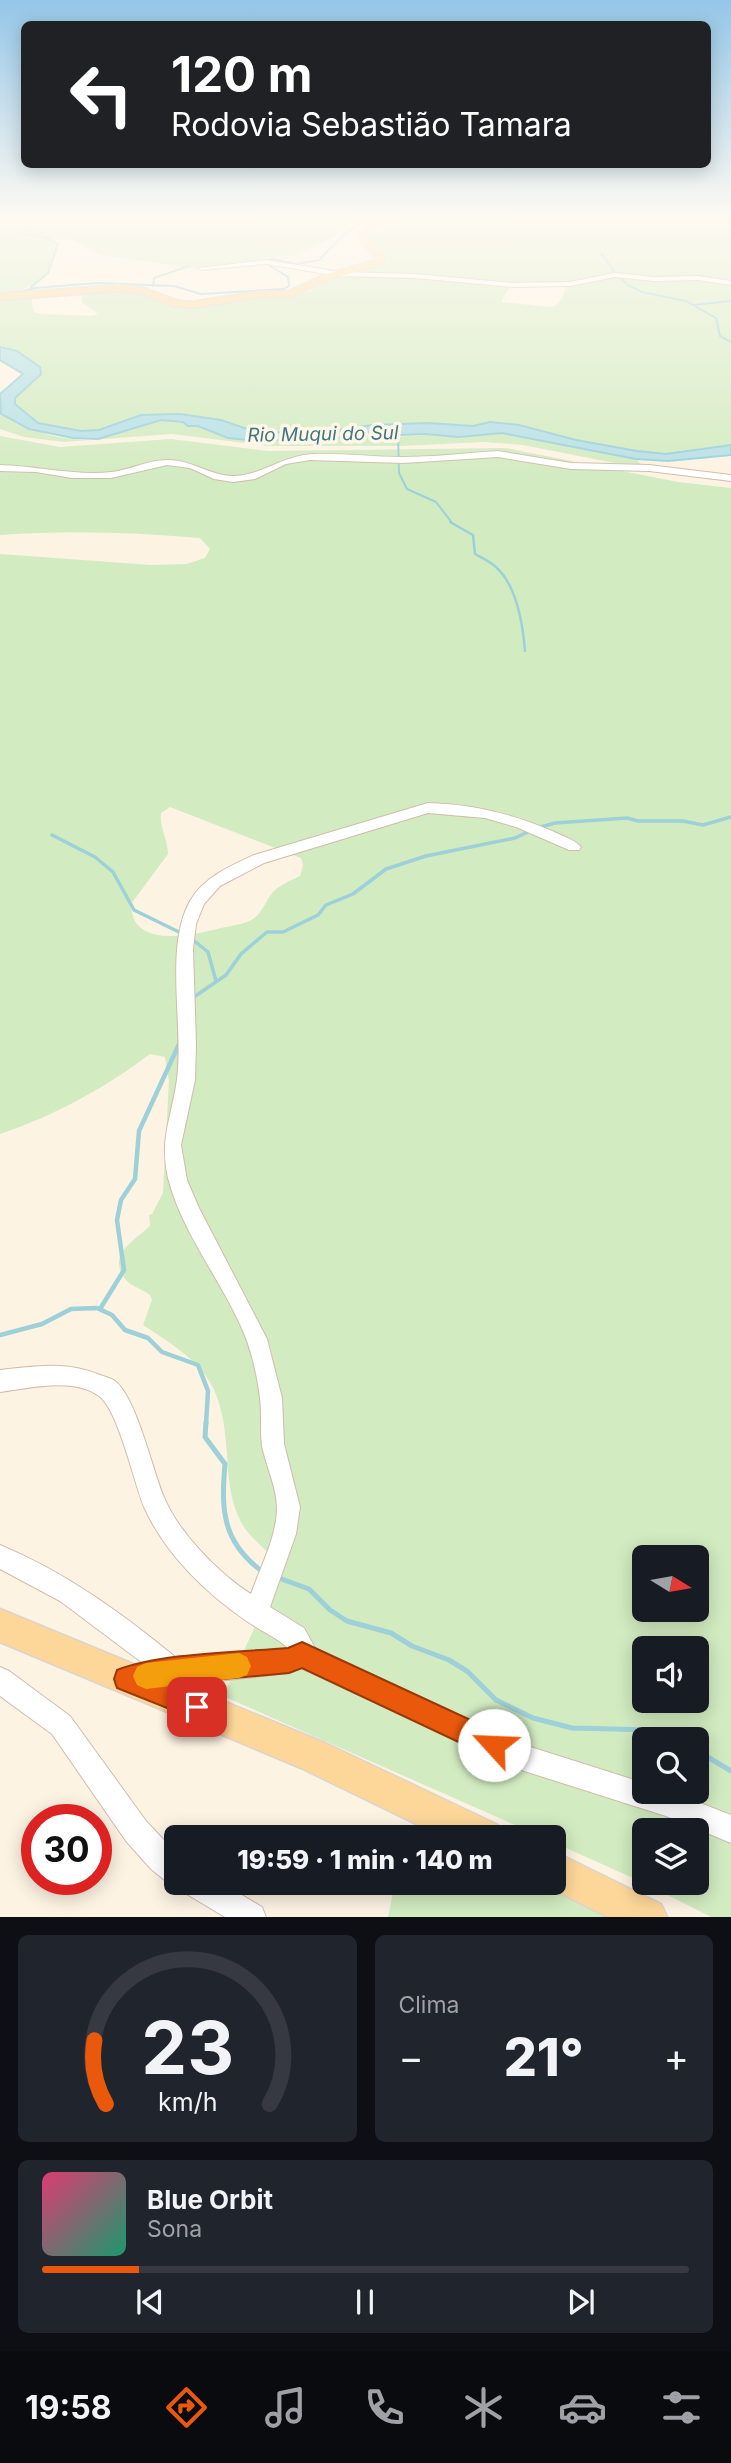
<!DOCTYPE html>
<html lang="pt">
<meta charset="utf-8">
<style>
:root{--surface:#171b24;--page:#20242c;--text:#f1f3f6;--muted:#9ea1a6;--line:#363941;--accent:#ea580c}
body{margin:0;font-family:Inter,sans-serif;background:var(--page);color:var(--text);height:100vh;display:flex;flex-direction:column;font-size:26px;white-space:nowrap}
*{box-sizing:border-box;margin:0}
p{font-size:23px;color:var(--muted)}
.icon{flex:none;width:38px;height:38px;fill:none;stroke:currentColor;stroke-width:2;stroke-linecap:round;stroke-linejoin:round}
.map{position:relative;height:1917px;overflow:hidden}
.side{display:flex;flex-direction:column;gap:18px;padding:18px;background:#0d0f14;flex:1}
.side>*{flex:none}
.hud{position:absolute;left:21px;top:21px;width:690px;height:147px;border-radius:10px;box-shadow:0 4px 18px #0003;background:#202124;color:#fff;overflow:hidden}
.needle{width:46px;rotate:101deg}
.fabs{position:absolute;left:632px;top:1545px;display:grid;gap:14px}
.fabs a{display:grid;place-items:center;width:77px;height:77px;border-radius:10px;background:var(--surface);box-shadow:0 4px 18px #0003;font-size:35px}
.speed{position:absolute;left:21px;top:1804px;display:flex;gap:14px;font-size:35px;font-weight:700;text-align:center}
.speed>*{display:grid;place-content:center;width:91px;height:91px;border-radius:50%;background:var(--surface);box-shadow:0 4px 18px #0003;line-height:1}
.speed .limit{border:10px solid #d22;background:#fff;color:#111}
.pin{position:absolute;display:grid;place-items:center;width:60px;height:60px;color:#fff;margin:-30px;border-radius:14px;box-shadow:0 4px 10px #0006}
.me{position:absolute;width:77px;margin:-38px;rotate:295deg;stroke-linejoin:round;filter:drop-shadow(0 0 5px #0008)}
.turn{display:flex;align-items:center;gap:24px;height:147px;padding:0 35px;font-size:32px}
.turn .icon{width:91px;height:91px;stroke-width:2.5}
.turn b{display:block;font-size:49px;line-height:60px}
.big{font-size:52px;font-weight:800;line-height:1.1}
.side .card{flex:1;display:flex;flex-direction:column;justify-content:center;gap:10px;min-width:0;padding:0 24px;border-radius:10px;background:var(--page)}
.side .dial{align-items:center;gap:0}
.dial svg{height:182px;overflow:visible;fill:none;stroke:var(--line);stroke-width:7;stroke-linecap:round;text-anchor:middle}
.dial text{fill:var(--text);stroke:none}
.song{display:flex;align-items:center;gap:21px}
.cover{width:84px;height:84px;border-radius:10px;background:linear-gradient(135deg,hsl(340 70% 55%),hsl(160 70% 35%))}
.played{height:7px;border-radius:4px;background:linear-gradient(90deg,var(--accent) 15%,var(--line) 15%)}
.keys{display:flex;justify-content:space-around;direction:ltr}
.heat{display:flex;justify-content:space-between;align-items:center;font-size:38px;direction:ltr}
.side .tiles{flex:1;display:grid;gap:18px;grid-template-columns:1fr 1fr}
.card:last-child{grid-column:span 2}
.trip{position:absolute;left:164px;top:1825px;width:402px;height:70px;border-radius:10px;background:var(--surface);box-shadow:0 4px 18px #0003;font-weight:800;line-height:70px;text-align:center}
.tabs{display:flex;height:112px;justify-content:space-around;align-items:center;background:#090b0e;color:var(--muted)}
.tabs .icon{width:49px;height:49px}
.tabs .on{color:var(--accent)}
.tabs b{font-size:32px;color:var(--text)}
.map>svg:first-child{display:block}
.green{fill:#d2ebc1;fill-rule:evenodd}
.water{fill:#b7e0e7;stroke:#9dd0d9;stroke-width:2}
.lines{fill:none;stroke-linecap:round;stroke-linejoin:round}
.stream-far4{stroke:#9dd0d9;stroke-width:2}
.stream-far3{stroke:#9dd0d9;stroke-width:2.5}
.stream-far2{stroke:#9dd0d9;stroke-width:3.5}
.stream-far1{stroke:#9dd0d9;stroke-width:4.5}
.stream{stroke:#9dd0d9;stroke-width:5}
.minor-casing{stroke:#d0bcac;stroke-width:2}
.major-casing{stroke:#dbd4cf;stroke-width:3}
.minor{fill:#fff;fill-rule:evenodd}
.major{fill:#fdd79a;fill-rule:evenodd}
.route{fill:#ea580c;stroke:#983908;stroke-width:2}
.slow{fill:#f59e0b}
.labels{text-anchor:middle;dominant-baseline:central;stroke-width:7;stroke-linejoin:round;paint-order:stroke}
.far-water-label{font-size:19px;font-style:italic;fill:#3f7783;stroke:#fff6ea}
</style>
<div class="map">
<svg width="731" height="1917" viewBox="0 0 731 1917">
<rect width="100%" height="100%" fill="#fdf3e3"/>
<!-- green -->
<path class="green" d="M0 215H394L376 222 356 219 334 237 293 256 279 255 212 271 101 255 72 240 53 239 56 247C51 257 52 270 45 278L12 295H0Z
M402 215H731V445L666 454 637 451 576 440 530 427 490 422 473 426 428 423 373 425 323 432 286 433 250 430 221 420 187 415H141L99 430 81 431 38 423 15 404V398L41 374 39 367 17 351 0 347V298H31L34 312 42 314 92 316 98 314 82 302V293L114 290 140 292 174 305 291 296 310 291 335 277 387 262 388 256 368 238 383 222ZM510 286H563L566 288 559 303 552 307 501 302Z
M0 411C8 422 25 427 37 431 53 437 73 440 90 440 116 439 166 404 188 426H198L228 438 256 441 502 433 620 455 636 459 642 465 640 468 523 445 484 442 400 446H269L172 434 64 442 24 437 0 429Z
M0 436 60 447 171 439 268 451 506 448 678 482 731 488V1917H711L644 1883H696V1830H644V1883L555 1843V1838L542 1837 223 1696 270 1594 278 1562C266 1550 249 1537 241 1522 230 1501 228 1477 227 1453 222 1378 203 1364 143 1325L152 1300 150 1295C144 1290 131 1286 126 1280 106 1255 134 1241 150 1226L149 1215 152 1214 163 1193 169 1081 165 1057 150 1054C105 1088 54 1116 0 1134V554L151 565 187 564 205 558 210 549 200 538C133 532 67 530 0 535ZM170 807 301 858 303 865 300 876C292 880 279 885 272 893 266 901 262 913 253 919 245 924 231 926 221 928 194 935 131 950 131 904L168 854C168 839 159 827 161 813ZM644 1558H696V1610H644ZM644 1648H696V1701H644ZM644 1740H696V1792H644Z
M395 1883H541L615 1917H388Z"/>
<!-- water -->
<path class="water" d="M0 347 17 351 40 367 41 374 15 398V404L38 423 81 431 99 430 141 415 180 414 221 420 250 430 286 433 323 432 373 425 428 423 473 426 490 422 519 425 576 440 637 451 666 454 731 445V455L668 461 636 459 502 433 459 437 425 434 256 441 228 438 198 426H188L183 422 161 420 98 439 73 438 29 429 1 414 0 394 23 374 0 360Z"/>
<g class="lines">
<!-- stream-far4 -->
<path class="stream-far4" d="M15 215 32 224 23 234 44 237 58 244 48 273 31 287
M602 254 615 273 628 285 642 292 686 301 716 318 720 336 731 342
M153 286 154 278 189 266
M12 294 35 288 96 283 174 286 201 294 284 289 289 286 288 277 264 262 273 259 296 264 319 260 344 234 375 215
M693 305 731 301
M398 433 399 473 407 489 436 502 453 524"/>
<!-- stream-far3 -->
<path class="stream-far3" d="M450 522 473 535 475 554C482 558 493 563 498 569 517 588 523 626 525 651"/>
<!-- stream-far2 -->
<path class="stream-far2" d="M537 828 555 823 627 818 638 821H683L703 825 731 817
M52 835 95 857 113 872 134 910 183 934
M192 939 208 952 216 981
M191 999 226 975 241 954 267 932H283L318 915 326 905 353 894 386 869 426 856 515 838 530 831"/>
<!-- stream-far1 -->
<path class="stream-far1" d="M100 1309 124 1270 117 1220 121 1200 135 1179 139 1131 180 1042
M0 1335 42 1324 71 1309 97 1308 112 1315 125 1330 148 1338 162 1352 198 1365 208 1391 206 1424"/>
<!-- stream -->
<path class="stream" d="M206 1422 205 1437 225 1464C221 1510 222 1542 263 1572
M276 1577 309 1589 330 1610 347 1621 391 1633 412 1646 449 1660 467 1671 496 1700 533 1718 572 1728 651 1730 675 1740
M696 1750 731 1771"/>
<!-- minor casing -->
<g class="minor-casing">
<path id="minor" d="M266 260 340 272 415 274 513 283 570 282 615 273 654 277 698 276 731 281V285L698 280 654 281 615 277 570 286 513 287 415 278 338 276 266 264 201 270 198 268Z
M498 451 571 463 649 465 731 475V481L649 471 571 469 498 457 403 463 310 460 286 464 255 479 233 482 214 479 190 468 167 465 111 478H72L36 472 0 471V465C36 466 77 476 112 472 130 470 150 459 169 460 192 460 212 477 235 476 262 475 282 456 312 454 342 453 372 457 402 457 434 457 466 453 498 451Z
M428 803C472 804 512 814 552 831 562 836 574 839 581 847L579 850H569L516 827 485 818 428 813 264 863 220 886 204 904 196 924 193 949 196 1044 195 1080 181 1145 187 1180 199 1208 267 1339 282 1398 284 1444 300 1507 296 1534 270 1607 304 1628 315 1648 521 1744 644 1783V1792H672L731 1815V1843L666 1816 518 1769 301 1668 289 1673 137 1690 128 1686 124 1677 128 1668 144 1664 60 1601 0 1569V1545C67 1573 123 1614 179 1660L288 1648C276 1637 261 1631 248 1622 207 1594 166 1555 145 1509 134 1484 119 1411 99 1396 74 1377 29 1388 0 1392V1370C36 1366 66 1361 100 1375 105 1377 111 1378 115 1381 136 1397 152 1468 163 1495 177 1531 218 1573 251 1594 260 1568 277 1536 277 1508 277 1488 266 1466 262 1446 260 1430 262 1414 260 1398 258 1380 253 1358 247 1341 226 1285 183 1237 168 1178 159 1138 172 1117 177 1079 184 1026 164 947 190 901 204 877 230 866 254 855Z
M0 1667 9 1671 70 1716 146 1821 177 1854V1883H222L262 1907 266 1917H225L185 1893 181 1884 177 1886 167 1882 151 1869 126 1841 52 1734 0 1696Z"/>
</g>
<!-- major casing -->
<g class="major-casing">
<path id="major" d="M390 215H401L378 225 368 235V240L386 257 383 264 330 279 291 297 255 298 192 308 173 306 142 294 118 291 0 300V294L118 285 144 288 178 301 192 302 255 292 289 291 324 275 376 260 377 258 360 241V235L372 221Z
M0 1609 325 1743 498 1825 503 1838H445L301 1768 0 1642Z
M555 1852 661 1904 667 1917H608L542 1884 555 1883Z"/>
</g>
<!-- minor -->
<use href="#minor" class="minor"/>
<!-- major -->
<use href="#major" class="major"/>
</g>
<!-- sky -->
<linearGradient id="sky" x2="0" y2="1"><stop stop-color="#94c6e8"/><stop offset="0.45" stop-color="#fefaf2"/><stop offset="1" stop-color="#fefaf2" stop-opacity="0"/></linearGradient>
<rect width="731" height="483" fill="url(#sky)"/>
<!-- route -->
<path class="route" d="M302 1642 503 1735 507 1745 503 1754 494 1758 484 1754 302 1668 289 1673 171 1684 206 1698 209 1707 206 1717 197 1720 117 1688 114 1679 117 1670C159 1653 241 1652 288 1648Z"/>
<!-- slow -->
<path class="slow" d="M239 1653 247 1657 251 1666 247 1675 239 1678 146 1689 137 1685 133 1676 137 1667 146 1663Z"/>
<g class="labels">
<!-- far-water labels -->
<g class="far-water-label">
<text transform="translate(323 434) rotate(-1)">Rio Muqui do Sul</text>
</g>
</g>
</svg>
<div class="fabs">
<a><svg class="needle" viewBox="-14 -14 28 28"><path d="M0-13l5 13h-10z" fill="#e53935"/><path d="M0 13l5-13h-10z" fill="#9ea1a6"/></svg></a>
<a><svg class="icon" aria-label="sound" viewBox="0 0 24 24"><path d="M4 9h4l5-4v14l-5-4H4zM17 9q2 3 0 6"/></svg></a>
<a><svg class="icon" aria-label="search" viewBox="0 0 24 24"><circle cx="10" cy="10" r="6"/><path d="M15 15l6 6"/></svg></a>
<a><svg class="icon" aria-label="layers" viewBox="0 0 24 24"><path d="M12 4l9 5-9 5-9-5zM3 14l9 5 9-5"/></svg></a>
</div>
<div class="speed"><div class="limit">30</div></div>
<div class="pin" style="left:197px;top:1707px;background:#d93025"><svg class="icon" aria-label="arrive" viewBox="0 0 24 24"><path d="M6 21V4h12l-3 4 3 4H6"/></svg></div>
<svg class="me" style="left:494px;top:1745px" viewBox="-20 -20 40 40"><circle r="19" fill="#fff"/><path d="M0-13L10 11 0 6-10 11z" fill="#ea580c"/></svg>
<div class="trip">19:59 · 1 min · 140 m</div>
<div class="hud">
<div class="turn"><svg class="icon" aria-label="left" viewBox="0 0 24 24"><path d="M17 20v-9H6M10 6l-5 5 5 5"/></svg><div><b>120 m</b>Rodovia Sebastião Tamara</div></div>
</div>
</div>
<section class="side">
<div class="tiles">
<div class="card dial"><svg viewBox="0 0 100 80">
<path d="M14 69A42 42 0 1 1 86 69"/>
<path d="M14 69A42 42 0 0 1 9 41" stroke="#ea580c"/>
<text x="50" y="56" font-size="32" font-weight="700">23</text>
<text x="50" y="72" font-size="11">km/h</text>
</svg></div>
<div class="card"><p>Clima</p>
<div class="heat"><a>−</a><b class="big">21°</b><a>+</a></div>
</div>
<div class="card">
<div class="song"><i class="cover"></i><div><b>Blue Orbit</b><p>Sona</p></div></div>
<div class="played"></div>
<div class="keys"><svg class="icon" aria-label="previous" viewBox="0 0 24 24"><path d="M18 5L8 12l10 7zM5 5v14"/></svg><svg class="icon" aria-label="pause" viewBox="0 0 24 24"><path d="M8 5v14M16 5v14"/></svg><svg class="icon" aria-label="next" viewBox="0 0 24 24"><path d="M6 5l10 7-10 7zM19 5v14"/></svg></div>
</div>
</div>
</section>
<nav class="tabs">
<b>19:58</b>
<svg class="icon on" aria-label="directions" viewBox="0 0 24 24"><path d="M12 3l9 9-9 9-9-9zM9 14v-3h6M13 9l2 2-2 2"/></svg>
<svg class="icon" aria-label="music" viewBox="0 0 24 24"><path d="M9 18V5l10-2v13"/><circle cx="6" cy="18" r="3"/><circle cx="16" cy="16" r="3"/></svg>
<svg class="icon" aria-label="phone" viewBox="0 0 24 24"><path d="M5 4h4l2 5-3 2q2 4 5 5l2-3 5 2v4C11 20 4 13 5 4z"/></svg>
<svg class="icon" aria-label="climate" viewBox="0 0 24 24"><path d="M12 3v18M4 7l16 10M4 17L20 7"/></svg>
<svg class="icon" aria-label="car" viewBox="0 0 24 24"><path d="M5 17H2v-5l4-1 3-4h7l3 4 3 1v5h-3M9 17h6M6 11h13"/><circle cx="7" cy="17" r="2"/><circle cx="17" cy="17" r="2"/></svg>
<svg class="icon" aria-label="filters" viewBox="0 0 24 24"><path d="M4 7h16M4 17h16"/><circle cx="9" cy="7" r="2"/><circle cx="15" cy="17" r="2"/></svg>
</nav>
